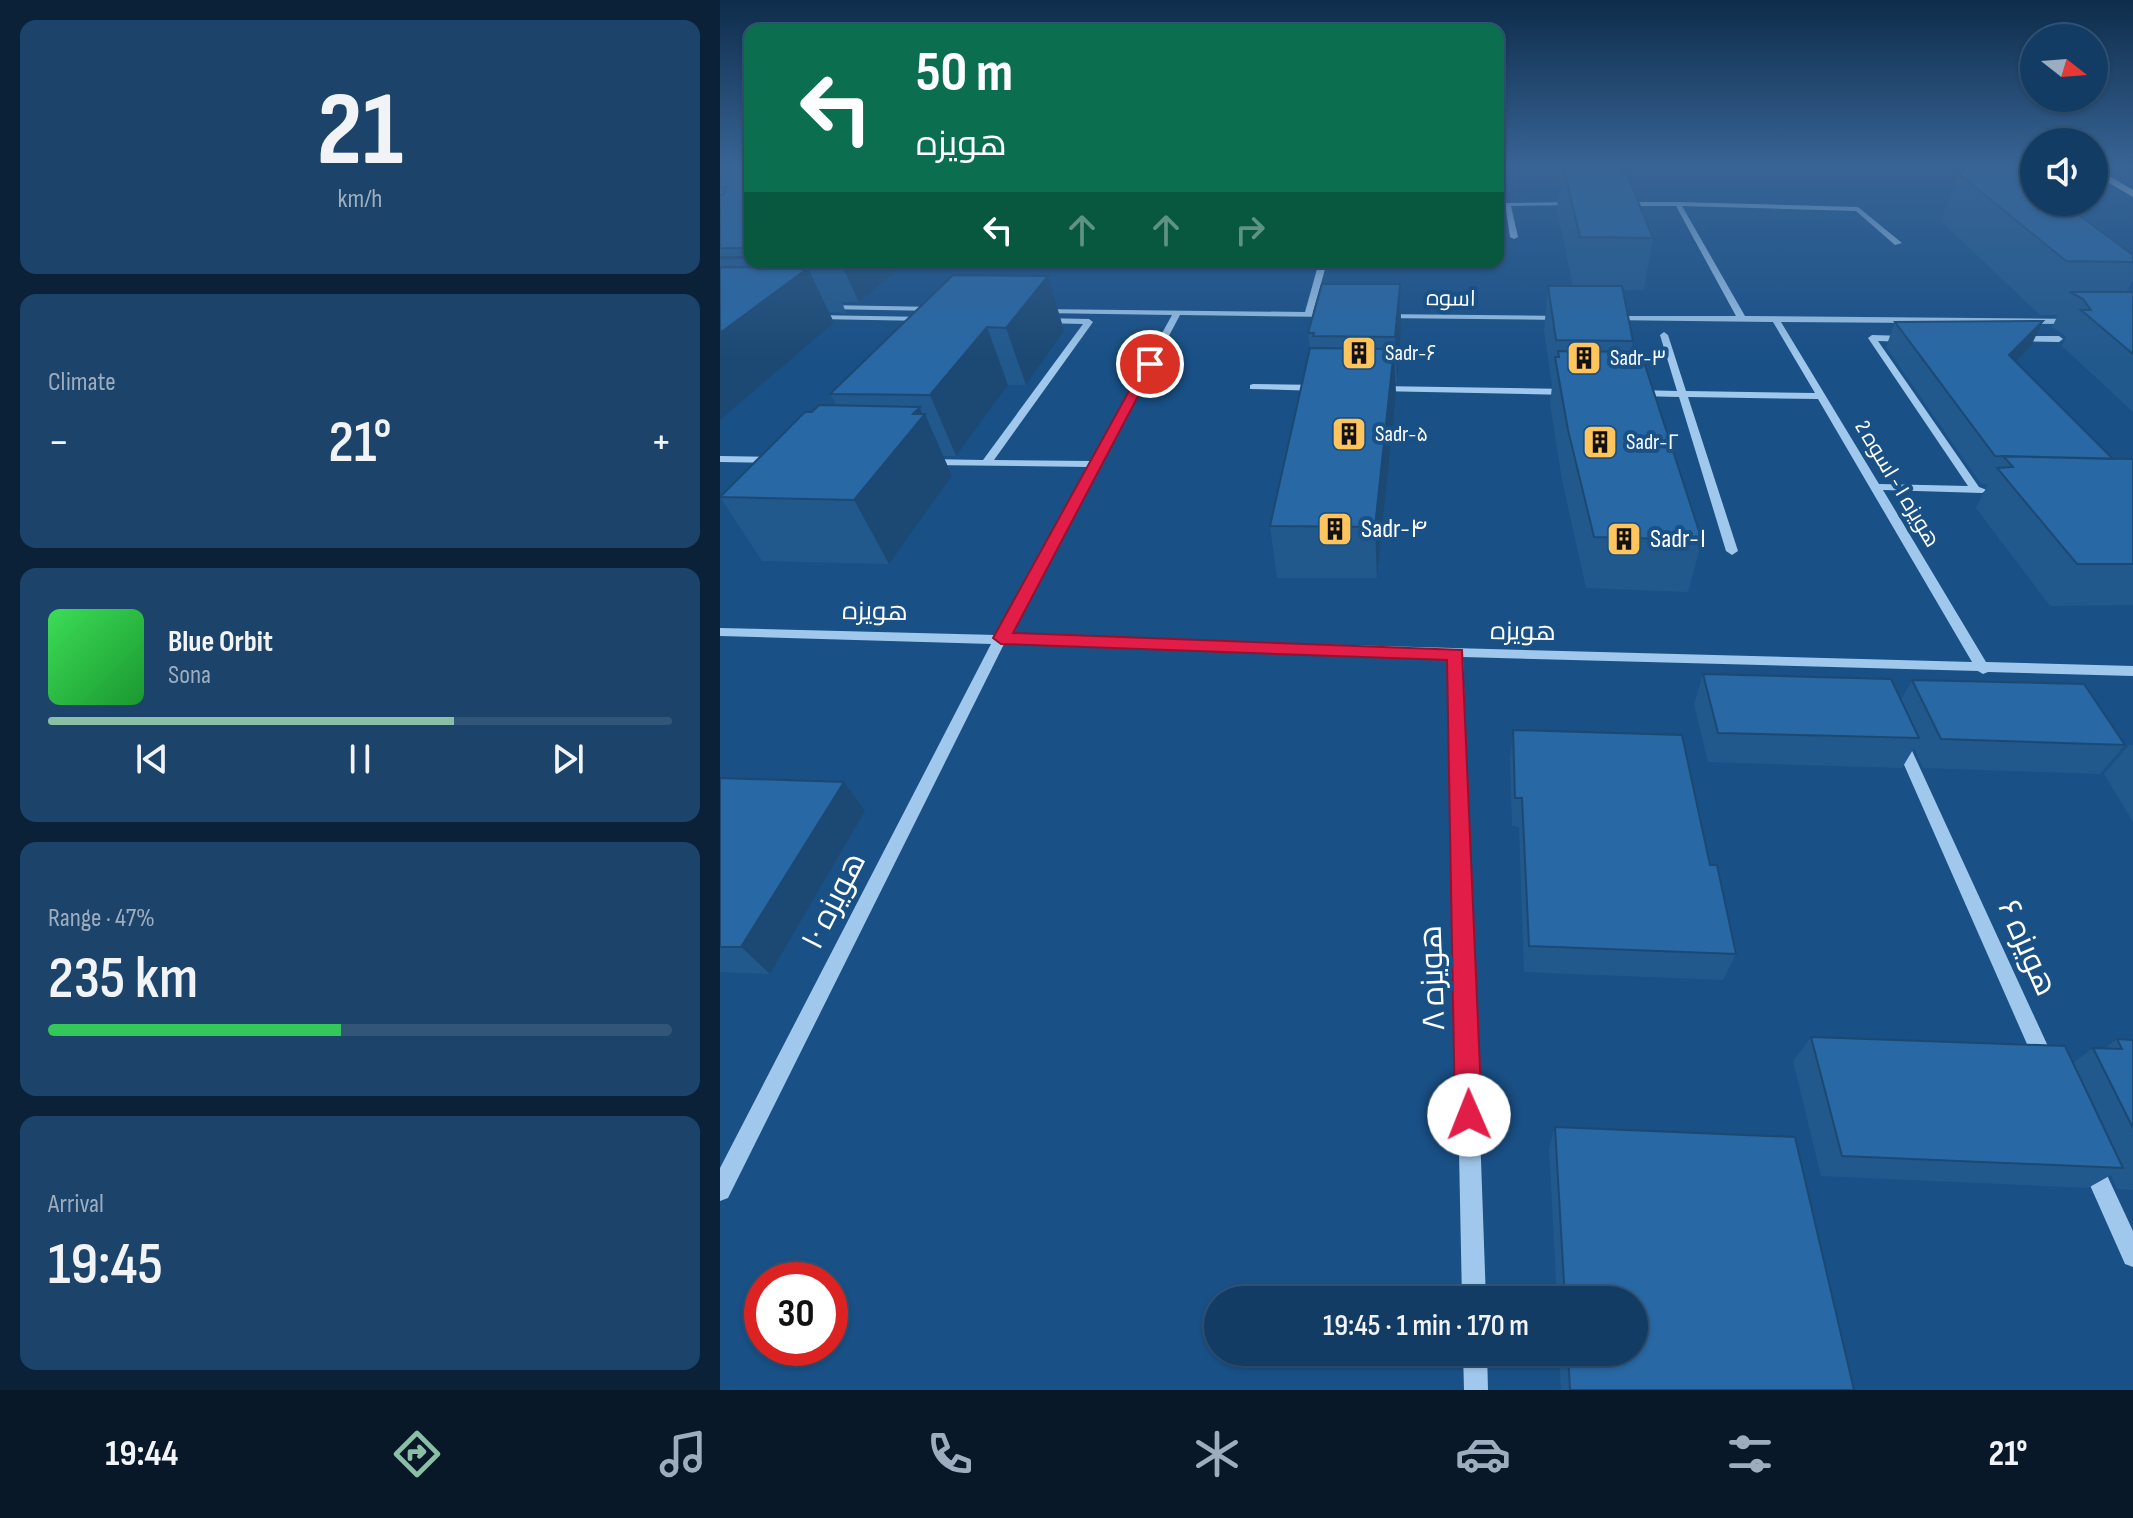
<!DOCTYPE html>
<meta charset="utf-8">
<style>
:root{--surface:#133c64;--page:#1c436a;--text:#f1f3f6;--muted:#9dadbf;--line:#325678;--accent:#8abfa5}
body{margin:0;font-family:"Sofia Sans Condensed",Cairo,sans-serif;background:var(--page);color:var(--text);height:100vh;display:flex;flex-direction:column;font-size:30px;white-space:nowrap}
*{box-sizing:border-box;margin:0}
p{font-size:26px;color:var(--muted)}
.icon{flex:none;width:44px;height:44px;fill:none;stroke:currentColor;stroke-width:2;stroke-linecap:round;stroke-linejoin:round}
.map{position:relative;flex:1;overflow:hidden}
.details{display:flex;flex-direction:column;gap:20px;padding:20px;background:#0a2137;width:720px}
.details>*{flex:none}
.banner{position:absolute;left:24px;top:24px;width:760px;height:244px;border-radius:16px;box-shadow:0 2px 6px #0004,0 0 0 2px var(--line);background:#0b6e4f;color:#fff;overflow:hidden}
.needle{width:52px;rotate:107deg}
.tools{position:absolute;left:1300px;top:24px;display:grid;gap:16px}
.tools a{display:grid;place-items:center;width:88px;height:88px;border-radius:50%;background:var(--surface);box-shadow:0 2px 6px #0004,0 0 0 2px var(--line);font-size:40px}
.speed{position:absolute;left:24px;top:1262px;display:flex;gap:16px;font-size:40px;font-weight:700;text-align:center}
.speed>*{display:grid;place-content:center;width:104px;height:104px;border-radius:50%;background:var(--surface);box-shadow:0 2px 6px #0004,0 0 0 2px var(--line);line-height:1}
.speed .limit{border:12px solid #d22;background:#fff;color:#111}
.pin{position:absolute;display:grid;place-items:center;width:68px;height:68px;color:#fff;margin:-34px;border:4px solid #fff;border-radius:50%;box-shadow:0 2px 8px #0007}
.me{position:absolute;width:88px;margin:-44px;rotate:359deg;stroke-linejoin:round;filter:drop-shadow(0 0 6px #0008)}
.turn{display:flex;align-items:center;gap:28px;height:168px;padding:0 40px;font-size:36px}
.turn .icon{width:104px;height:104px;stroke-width:2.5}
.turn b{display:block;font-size:56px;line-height:68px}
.lanes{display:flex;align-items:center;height:76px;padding:0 40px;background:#0003;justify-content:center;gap:40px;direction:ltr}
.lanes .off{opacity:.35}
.big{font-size:60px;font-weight:600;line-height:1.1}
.details .widget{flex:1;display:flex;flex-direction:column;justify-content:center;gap:12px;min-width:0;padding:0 28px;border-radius:16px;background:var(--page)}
.details .dial{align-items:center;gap:0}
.dial b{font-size:104px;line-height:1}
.song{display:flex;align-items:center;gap:24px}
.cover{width:96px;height:96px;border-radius:12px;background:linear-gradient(135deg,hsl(130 70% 55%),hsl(130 70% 35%))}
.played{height:8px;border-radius:4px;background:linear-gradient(90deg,var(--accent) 65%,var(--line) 65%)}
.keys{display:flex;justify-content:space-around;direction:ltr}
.heat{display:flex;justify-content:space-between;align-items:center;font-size:44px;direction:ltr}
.charge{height:12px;border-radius:6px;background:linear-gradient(90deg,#34c759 47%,var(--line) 0)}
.trip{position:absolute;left:484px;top:1286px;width:444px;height:80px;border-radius:40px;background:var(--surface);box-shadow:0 2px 6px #0004,0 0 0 2px var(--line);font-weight:600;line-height:80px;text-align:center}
.menu{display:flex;height:128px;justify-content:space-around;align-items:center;background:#081828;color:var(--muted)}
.menu .icon{width:56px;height:56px}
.menu .current{color:var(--accent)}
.menu b{font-size:36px;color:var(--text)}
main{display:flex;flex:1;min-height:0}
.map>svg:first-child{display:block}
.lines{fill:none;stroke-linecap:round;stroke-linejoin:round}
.minor{fill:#a0c8ec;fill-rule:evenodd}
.major{fill:#e5f1ff;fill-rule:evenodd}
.wall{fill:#22598d}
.shaded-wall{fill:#1c4973}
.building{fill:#2868a4;stroke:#1c4973;stroke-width:2}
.route{fill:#e11d48;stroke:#92132f;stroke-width:2}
.labels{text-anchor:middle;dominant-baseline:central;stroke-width:8;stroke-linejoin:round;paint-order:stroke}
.far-street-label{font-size:22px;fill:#fff;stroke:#195086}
.far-poi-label{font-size:22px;fill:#fff;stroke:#195086;text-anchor:start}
.poi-label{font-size:26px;fill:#fff;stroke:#195086;text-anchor:start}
.street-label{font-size:26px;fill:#fff;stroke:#195086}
.near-street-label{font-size:32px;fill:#fff;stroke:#195086}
</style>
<main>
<section class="details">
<div class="widget dial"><b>21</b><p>km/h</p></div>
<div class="widget"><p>Climate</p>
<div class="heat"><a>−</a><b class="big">21°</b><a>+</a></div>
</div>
<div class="widget">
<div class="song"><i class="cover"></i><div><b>Blue Orbit</b><p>Sona</p></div></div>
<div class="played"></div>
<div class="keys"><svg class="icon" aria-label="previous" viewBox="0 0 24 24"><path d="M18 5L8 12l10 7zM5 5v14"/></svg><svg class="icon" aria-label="pause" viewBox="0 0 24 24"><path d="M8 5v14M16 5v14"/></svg><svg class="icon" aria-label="next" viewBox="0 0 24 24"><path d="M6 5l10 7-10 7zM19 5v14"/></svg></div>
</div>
<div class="widget"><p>Range · 47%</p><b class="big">235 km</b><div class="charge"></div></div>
<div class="widget"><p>Arrival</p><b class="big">19:45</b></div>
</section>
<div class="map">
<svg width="1413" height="1390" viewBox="0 0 1413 1390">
<rect width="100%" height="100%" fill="#195086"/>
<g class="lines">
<!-- minor -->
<path class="minor" d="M854 202 856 205 791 206 798 237 794 239 790 237 785 203Z
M958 202 1138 207 1182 243 1175 245 1136 211 962 206 1025 316 1356 319 1357 321 1353 324 1061 322 1159 484 1248 486 1148 338 1152 335 1187 336 1191 339 1187 342 1158 341 1259 487 1267 490 1262 493 1163 490 1266 662 1413 666V676L1268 672 1263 674 1258 671 743 657 766 1300H742L729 657 284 644 8 1198 0 1201V1168L271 644 0 636V628L276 635 369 467 208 465 203 462 208 459 263 460 363 324 321 323V319L324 318 369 319 373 322 274 460 372 461 452 315 321 313 317 311 318 309 585 312 599 262H607L593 312 613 313 617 315 613 317 460 315 289 636 1252 662 1098 399 968 397 1018 551 1012 555 1006 551 959 397 918 396 913 393 918 390 957 391 940 335 944 332 948 335 966 391 1095 393 1053 322 886 320 885 318 889 316H1016L956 206H902L899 204 902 202Z
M106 305 217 307 221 309 217 311 103 309 102 307Z
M658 314 845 316 849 318 845 320 661 318 657 316Z
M93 315 207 317 211 319 207 321 96 319 92 317Z
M1296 336H1339L1343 339 1339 342 1293 341V337Z
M533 384 601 385 606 388 601 391 530 389V385Z
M658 386 849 389 854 392 849 395 655 391V387Z
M0 456 55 457 60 460 55 463 0 462Z
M1181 736 1186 738 1188 742 1332 1055 1335 1062 1332 1069 1325 1072 1318 1069 1174 742 1176 738Z
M1372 1154 1379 1158 1413 1231V1267L1405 1264 1361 1165 1365 1158Z
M743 1352H767L768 1390H744Z"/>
<!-- major -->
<path class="major" d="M1374 167 1413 190V197L1374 174Z"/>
</g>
<!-- wall -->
<path class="wall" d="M0 165H30V262H187L139 302H122L126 313 109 312 114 323 0 420Z
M841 165H899L933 238 924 290H902L913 341 911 352 982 540 968 592 866 588 842 480 830 404 832 386 824 330 828 286H853L837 209Z
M1239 174 1413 255V280L1406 292H1413V412L1342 346 1346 338 1344 335 1332 327 1338 315H1320L1221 221Z
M328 276 344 331 306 385H288L236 456H223L232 476 169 564 42 561 0 497 92 412 117 406 110 394Z
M680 284 681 328 677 383H675L676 395 657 578H557L550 526 590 350 588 333Z
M1175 322 1311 346 1295 362 1393 459H1413V605L1330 606 1256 508 1268 484H1261L1166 347Z
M983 674 1181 700 1192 680 1405 745 1380 774 1203 768 1194 748 1182 768 988 762 974 704Z
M793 730 990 865 1016 954 1003 980 804 972 799 827 792 826 790 760Z
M1409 745H1413V822L1384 774Z
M0 778 145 811 50 974 0 972Z
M1091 1037 1353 1063 1373 1048H1385L1397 1039 1413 1040V1190L1397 1189 1391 1175 1368 1188 1101 1176 1073 1061Z
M835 1127 1134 1390H841L839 1352H914V1300H837L829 1148Z"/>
<!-- shaded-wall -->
<path class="shaded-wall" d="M120 262H187L139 302Z
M88 268 114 323 0 420V333Z
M328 276 344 331 306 385 286 328Z
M680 284 681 328 677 383 675 337Z
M1323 321 1311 346 1276 381 1289 355Z
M267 327 288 385 236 456 210 395Z
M674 349 676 395 657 578 655 527Z
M200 407 203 416 205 414 232 476 169 564 134 500Z
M124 782 145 811 50 974 21 947Z"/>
<!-- building -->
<path class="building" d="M0 165H30V248H0V195H4L7 187H0Z
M843 165H899L901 172H906L933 238 860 237Z
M1247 165H1291L1314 182V202H1341L1413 255V262L1346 261 1239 174Z
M0 257H30V258H0Z
M0 267 88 268 0 333Z
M233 275 328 276 286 328 267 327 210 395 110 394Z
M602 284H680L675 337 593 336 594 333H588Z
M828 286H902L913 341 836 340Z
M1350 292H1413V354L1361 310H1371L1363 299Z
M1323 321 1289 355 1393 459 1275 456 1175 322Z
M590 348 674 349 655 527 550 526Z
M838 351 916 352 917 356H922L982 540 874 537 848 430 835 357H839Z
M99 405 200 407 193 414H205L134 500 0 497 85 412H92Z
M1283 456 1413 459V564H1357L1277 468 1293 467Z
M983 674 1171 679 1199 738 998 733Z
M1192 680 1364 684 1405 745 1221 739Z
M793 730 962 735 990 865H997L1016 954 809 946 802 798H795Z
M0 778 124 782 21 947H0Z
M1091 1037 1345 1046 1403 1168 1122 1156Z
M1397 1039 1413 1040V1128L1373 1048 1402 1049Z
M835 1127 1075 1137 1134 1390H850L848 1352H914V1300H845Z"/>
<!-- sky -->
<linearGradient id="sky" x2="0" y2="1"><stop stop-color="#0e2c4a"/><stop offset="0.46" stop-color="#386495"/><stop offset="1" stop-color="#386495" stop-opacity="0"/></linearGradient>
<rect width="1413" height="360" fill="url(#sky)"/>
<!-- route -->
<path class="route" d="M425 362 435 364 293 633 742 650 762 1115 758 1125 749 1129 739 1125 735 1115 727 660 281 644 273 638Z"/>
<!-- icons -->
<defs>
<g id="building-square" transform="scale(1.8)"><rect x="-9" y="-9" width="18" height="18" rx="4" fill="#ffc45c" stroke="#195086"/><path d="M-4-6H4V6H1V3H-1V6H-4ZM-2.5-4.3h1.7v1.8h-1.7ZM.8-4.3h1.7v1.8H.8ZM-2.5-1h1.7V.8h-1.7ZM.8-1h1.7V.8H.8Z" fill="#111"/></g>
</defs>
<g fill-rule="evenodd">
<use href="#building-square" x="639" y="353"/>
<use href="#building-square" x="864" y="358"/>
<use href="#building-square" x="629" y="434"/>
<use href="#building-square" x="880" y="442"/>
<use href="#building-square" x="615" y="529"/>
<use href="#building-square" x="904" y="539"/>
</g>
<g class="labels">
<!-- far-street labels -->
<g class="far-street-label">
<text transform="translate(731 299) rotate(1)">اسوه</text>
<text transform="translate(1177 484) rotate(59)">هویزه ۱ - اسوه 2</text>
</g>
<!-- far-poi labels -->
<g class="far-poi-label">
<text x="665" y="353">Sadr-۶</text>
<text x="890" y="358">Sadr-۳</text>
<text x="655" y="434">Sadr-۵</text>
<text x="906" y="442">Sadr-۲</text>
</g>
<!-- poi labels -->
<g class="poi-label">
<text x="641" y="529">Sadr-۴</text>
<text x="930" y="539">Sadr-۱</text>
</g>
<!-- street labels -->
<g class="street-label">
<text transform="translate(155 612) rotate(1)">هویزه</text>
<text transform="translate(803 632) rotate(1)">هویزه</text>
</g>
<!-- near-street labels -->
<g class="near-street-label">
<text transform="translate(114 901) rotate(-63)">هویزه ۱۰</text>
<text transform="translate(1307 948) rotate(66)">هویزه ۶</text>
<text transform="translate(713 978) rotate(-92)">هویزه ۸</text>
</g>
</g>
</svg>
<div class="tools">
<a><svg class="needle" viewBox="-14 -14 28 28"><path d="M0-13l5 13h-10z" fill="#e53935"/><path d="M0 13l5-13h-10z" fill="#9dadbf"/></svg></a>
<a><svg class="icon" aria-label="sound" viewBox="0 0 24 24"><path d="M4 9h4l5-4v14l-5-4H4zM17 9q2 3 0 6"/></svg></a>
</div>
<div class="speed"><div class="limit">30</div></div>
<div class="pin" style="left:430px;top:364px;background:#d93025"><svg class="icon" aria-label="arrive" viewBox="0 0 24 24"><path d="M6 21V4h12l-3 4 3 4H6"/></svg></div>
<svg class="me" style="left:749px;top:1115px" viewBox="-20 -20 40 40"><circle r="19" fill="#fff"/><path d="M0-13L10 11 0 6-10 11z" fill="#e11d48"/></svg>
<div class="trip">19:45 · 1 min · 170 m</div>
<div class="banner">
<div class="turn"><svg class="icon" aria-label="left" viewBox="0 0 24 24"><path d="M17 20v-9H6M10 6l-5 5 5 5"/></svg><div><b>50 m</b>هویزه</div></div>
<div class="lanes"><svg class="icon" aria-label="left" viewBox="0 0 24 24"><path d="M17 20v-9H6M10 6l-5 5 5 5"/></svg><svg class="icon off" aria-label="ahead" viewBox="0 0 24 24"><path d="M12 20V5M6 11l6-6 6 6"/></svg><svg class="icon off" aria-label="ahead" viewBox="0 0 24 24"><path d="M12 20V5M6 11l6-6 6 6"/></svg><svg class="icon off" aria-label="right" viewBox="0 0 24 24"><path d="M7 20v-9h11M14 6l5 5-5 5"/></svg></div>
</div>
</div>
</main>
<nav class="menu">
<b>19:44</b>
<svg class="icon current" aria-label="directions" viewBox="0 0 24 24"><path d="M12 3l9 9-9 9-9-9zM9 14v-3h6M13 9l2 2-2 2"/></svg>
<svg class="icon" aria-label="music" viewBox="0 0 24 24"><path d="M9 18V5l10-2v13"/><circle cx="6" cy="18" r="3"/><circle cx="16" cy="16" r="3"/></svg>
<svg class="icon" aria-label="phone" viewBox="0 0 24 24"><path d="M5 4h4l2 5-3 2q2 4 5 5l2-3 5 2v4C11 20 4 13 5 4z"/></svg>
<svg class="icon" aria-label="climate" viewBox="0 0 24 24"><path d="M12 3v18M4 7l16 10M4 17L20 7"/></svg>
<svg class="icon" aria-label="car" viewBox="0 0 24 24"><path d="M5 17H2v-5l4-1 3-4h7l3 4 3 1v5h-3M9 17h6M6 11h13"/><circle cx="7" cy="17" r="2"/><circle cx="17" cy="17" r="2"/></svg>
<svg class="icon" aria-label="filters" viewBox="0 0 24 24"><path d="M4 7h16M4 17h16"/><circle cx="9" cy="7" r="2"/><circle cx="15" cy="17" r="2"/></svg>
<b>21°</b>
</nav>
